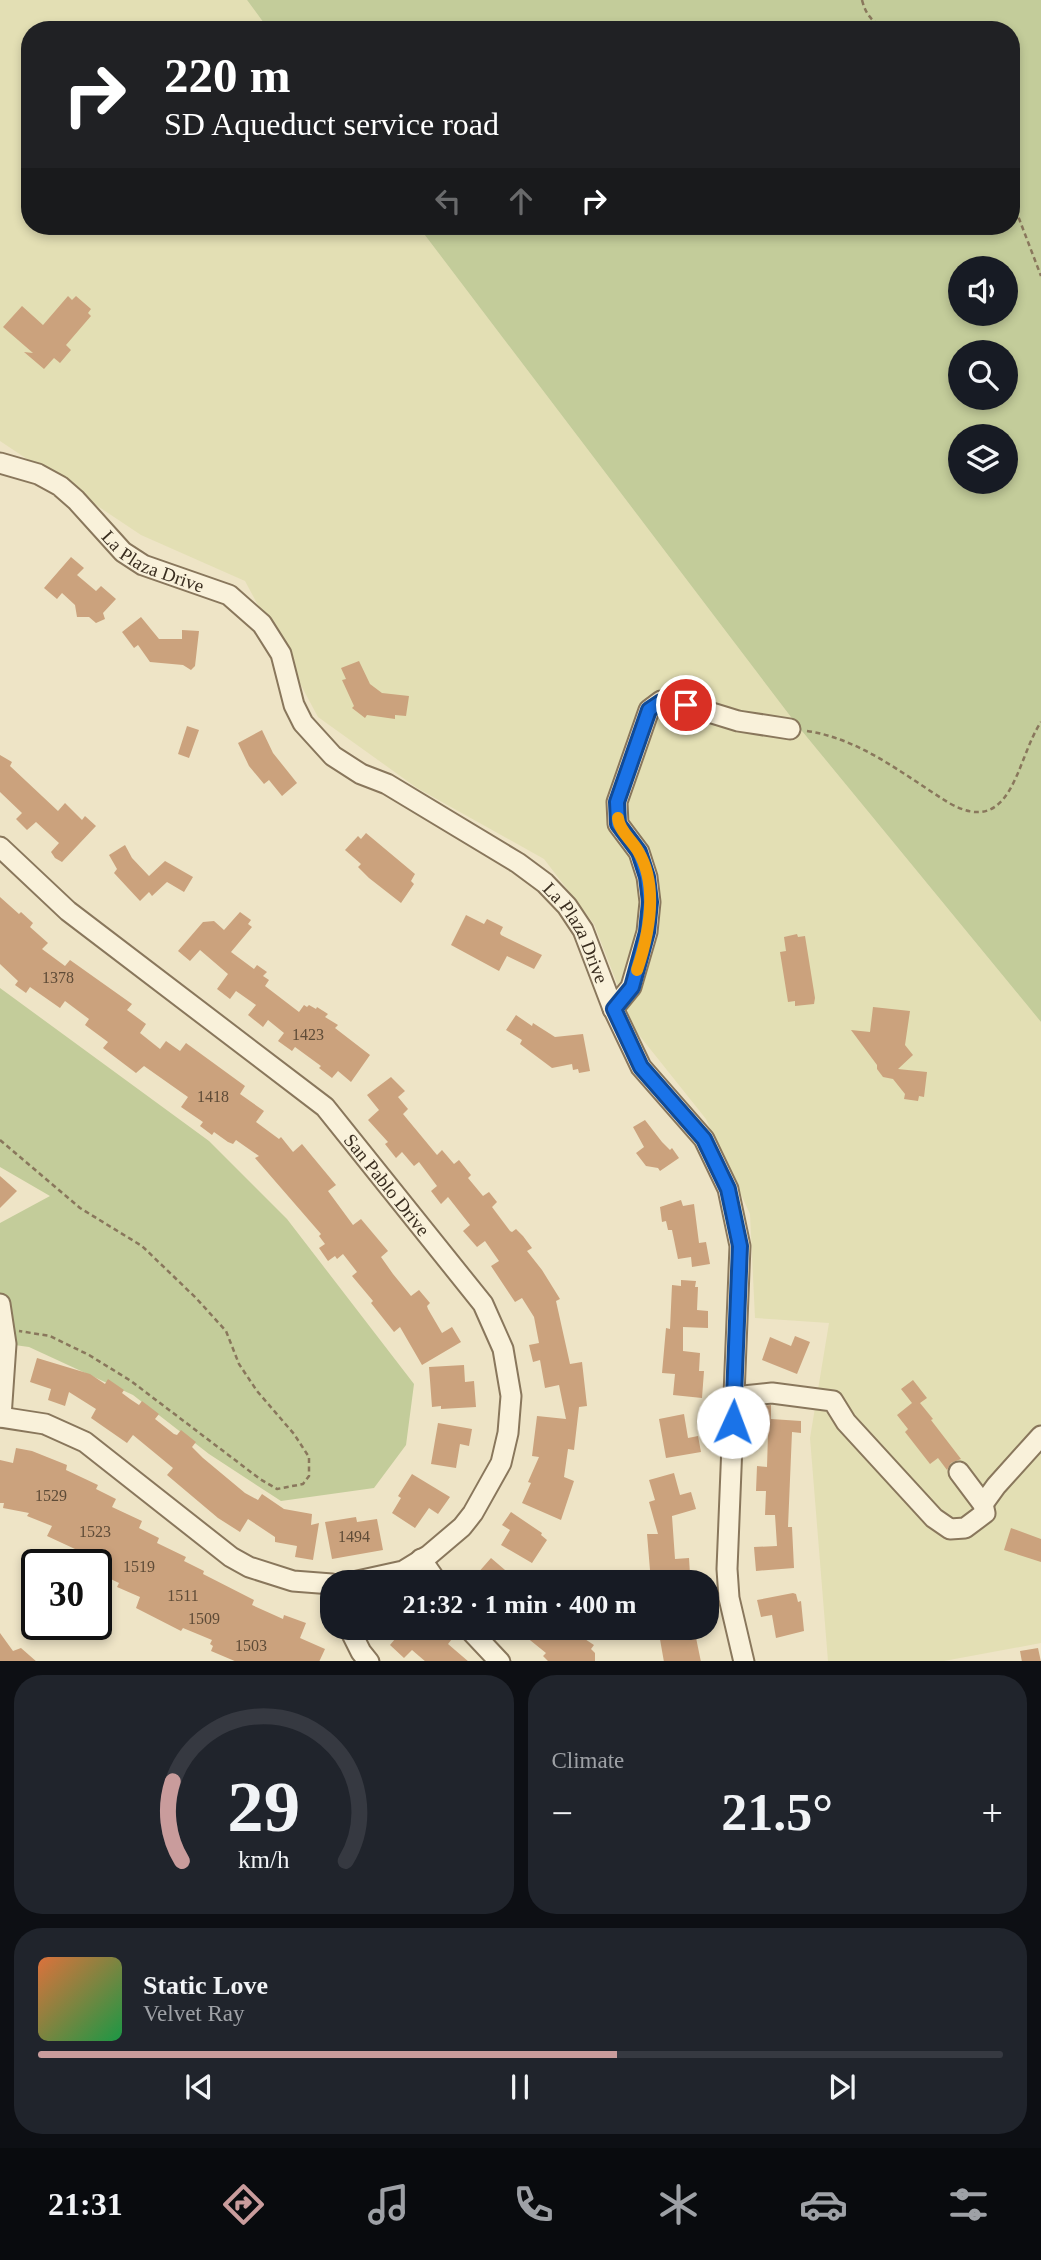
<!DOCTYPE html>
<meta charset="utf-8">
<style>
:root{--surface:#171b24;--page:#20242c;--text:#f1f3f6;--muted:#9ea1a6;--line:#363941;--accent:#c99c9c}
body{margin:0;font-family:Georgia,serif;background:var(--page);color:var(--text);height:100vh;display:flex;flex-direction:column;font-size:26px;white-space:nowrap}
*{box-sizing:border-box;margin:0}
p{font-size:23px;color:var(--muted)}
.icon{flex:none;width:38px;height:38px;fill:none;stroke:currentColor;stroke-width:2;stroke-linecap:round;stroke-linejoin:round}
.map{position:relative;height:1661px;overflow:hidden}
.side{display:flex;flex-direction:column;gap:14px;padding:14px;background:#0d0f14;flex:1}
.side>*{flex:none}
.guide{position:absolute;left:21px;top:21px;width:999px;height:214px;border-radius:28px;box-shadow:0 4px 10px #0003;background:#202124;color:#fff;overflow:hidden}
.tools{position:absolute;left:948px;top:256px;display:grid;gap:14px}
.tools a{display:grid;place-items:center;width:70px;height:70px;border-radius:50%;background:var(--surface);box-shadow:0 4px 10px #0003;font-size:35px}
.speed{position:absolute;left:21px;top:1549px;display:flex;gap:14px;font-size:35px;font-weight:700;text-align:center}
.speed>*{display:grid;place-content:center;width:91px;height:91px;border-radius:50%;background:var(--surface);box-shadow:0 4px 10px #0003;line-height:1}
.speed .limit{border:4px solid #111;border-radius:10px;background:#fff;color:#111}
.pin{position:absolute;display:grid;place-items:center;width:60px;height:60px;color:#fff;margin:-30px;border:4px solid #fff;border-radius:50%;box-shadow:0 2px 7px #0007}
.me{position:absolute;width:77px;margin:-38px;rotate:2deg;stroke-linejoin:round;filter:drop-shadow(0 0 5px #0008)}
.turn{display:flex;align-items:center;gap:24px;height:147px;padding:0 28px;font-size:32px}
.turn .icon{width:91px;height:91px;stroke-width:2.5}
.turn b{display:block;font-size:49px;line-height:60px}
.lanes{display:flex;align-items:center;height:66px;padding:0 28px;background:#0003;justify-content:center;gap:35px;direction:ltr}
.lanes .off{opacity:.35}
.big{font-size:52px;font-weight:800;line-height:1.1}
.side .tile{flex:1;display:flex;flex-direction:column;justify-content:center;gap:10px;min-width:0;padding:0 24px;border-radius:28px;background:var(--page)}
.side .dial{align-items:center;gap:0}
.dial svg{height:182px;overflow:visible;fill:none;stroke:var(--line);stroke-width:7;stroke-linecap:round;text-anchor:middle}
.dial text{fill:var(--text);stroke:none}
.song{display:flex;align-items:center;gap:21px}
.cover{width:84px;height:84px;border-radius:10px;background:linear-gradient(135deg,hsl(20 70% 55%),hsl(140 70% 35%))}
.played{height:7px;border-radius:4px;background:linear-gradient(90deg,var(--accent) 60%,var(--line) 60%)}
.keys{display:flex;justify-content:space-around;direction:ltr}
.heat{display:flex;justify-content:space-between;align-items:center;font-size:38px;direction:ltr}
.side .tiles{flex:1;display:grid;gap:14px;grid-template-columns:1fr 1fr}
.tile:last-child{grid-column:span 2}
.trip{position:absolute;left:320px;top:1570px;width:399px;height:70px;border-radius:28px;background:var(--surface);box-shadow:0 4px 10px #0003;font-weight:800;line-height:70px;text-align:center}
.dock{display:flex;height:112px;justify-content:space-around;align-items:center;background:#090b0e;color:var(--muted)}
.dock .icon{width:49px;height:49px}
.dock .on{color:var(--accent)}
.dock b{font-size:32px;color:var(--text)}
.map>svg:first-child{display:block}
.farmland{fill:#e3dfb4}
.green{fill:#c3cc9a;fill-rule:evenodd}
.building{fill:#cba27d}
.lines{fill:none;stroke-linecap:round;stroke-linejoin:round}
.minor-casing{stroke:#89775c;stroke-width:23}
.path{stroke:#89775c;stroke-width:2.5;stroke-dasharray:5 3.5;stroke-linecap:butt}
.minor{stroke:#f9f1da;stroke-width:19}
.route-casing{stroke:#114b97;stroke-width:18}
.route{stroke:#1a73e8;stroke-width:12}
.slow{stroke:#f59e0b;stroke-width:12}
.labels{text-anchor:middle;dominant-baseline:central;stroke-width:7;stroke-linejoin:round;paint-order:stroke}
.number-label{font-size:16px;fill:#5e4b37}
.street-label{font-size:19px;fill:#3a2e20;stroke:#f5eed6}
</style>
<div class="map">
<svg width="1041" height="1662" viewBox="0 0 1041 1662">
<rect width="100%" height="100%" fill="#eee4c6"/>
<!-- farmland -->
<path class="farmland" d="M0 0H247L269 30H30V226H418L797 725 1041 1022V1643L944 1661H828L810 1438 829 1323 755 1318 750 1214 706 1119 635 1030 594 924 544 859 417 788 318 717 245 581 141 535 0 441Z"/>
<!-- green -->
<path class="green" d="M247 0H1041V1022L797 725 418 226H1012V30H269ZM961 268H1006V313H961ZM961 352H1006V397H961ZM961 436H1006V481H961Z
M0 988 209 1141 287 1219 414 1384 406 1445 374 1488 281 1501 209 1454 133 1395 29 1347 0 1343V1223L50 1196 0 1167Z"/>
<!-- building -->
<path class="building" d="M68 296 72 300 76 296 91 309 88 313 91 316 66 345 71 350 60 363 54 358 44 369 24 352 33 353 3 327 22 306 43 325Z
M71 557 84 568 77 575 96 591 101 586 116 599 103 613 105 619 96 623 89 617H77L75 605 62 593 57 599 44 588Z
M141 617 159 639H182V630L199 631 195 666 191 670 183 665 150 662 138 645 134 648 122 632Z
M359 661 370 684 382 693 409 696 406 716 395 715V719L367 715 365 718 352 708 354 706 342 680 346 679 341 668Z
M187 726 199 730 189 758 178 754Z
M262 730 273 753 297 783 282 796 269 780 264 784 249 766 238 743Z
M0 755 12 762 10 766 58 811 65 803 82 820 85 816 96 826 62 862 55 858 51 852 59 843 36 822 27 830 16 819 22 813 0 792Z
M366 833 415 874 411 881 414 884 401 903 369 878 358 867 361 864 345 850 358 836 361 839Z
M125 845 132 858 149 876 165 861 193 877 184 892 167 882 152 896 149 892 140 901 114 873 117 869 109 855Z
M0 897 19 914 21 912 33 923 30 927 48 943 42 949 65 966 70 960 132 1004 127 1010 146 1024 140 1033 160 1049 166 1041 180 1051 186 1043 245 1086 240 1094 264 1111 256 1122 279 1139 281 1137 293 1152 302 1144 336 1185 328 1191 353 1225 361 1219 388 1251 381 1257 393 1274 411 1296 419 1290 430 1303 427 1306 428 1309 442 1333 452 1327 461 1342 422 1365 400 1327 394 1332 371 1303 373 1301 352 1276 357 1272 343 1254 337 1259 335 1256 328 1261 319 1248 325 1244 319 1236 321 1234 255 1158 259 1156 236 1140 233 1144 228 1142 214 1132 212 1135 200 1126 203 1122 181 1107 188 1097 144 1066 136 1073 103 1048 108 1042 85 1025 89 1019 65 1001 60 1008 30 987 26 993 15 985 18 981 0 964Z
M240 912 251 920 248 924 252 927 231 952 254 969 257 965 267 972 263 976 269 980 265 986 299 1012 304 1005 307 1007 309 1005 316 1009 317 1007 328 1014 325 1017 338 1025 335 1028 370 1055 351 1082 338 1071 332 1078 319 1068 321 1066 295 1047 292 1051 278 1041 284 1033 268 1020 263 1027 248 1015 256 1005 236 991 230 999 217 989 228 974 200 950 190 961 178 951 203 922 214 921 224 930Z
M466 915 484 924 487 919 503 927 500 933 501 935 542 955 534 969 507 956 499 971 451 945Z
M797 934 798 937 805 936 815 998 814 1004 795 1006V1001L788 1002 780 952 786 951 784 937Z
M873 1007 910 1011 905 1045 913 1055 898 1069 927 1072 924 1097 919 1096 918 1101 904 1099 905 1094 893 1079 883 1077 877 1069V1065L851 1030 870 1032Z
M516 1015 532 1026 533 1023 555 1037 583 1034 590 1071 579 1073 578 1069 573 1070 572 1064 552 1068 520 1044 522 1040 506 1030Z
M391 1077 405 1091 398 1097 408 1109 403 1114 437 1155 442 1150 454 1164 459 1160 471 1175 468 1178 483 1196 489 1192 497 1202 492 1207 510 1231 512 1232 516 1229 523 1236 532 1248 527 1251 542 1270 560 1299 556 1301 570 1364 582 1362 587 1406 579 1407 574 1450 568 1449 564 1477 574 1481 561 1520 522 1503 531 1483 528 1482 539 1457 532 1456 537 1416 566 1419 559 1385 545 1388 540 1360 533 1362 529 1345 539 1343 534 1317 522 1298 515 1302 491 1266 499 1261 485 1241 477 1247 463 1231 470 1225 448 1197 441 1204 431 1191 437 1186 419 1162 414 1166 402 1152 396 1158 385 1144 388 1142 368 1120 379 1110 367 1095Z
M645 1120 662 1142 670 1150 672 1148 679 1158 660 1171 658 1168 646 1166 636 1153 644 1147 633 1127Z
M0 1176 17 1191 0 1208Z
M681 1200 683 1206 694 1204 699 1243 706 1242 710 1264 692 1267 691 1257 678 1259 672 1230H668L666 1221 662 1222 660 1207Z
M681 1280 696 1281 695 1287H698L697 1310 708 1311V1328L683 1327V1351L700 1353 699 1371H704L702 1398 673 1395 675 1374 662 1373 666 1328 670 1329 672 1285 681 1286Z
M795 1336 810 1342 797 1374 762 1360 770 1337 791 1346Z
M37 1358 90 1374 105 1384 108 1379 124 1390 122 1393 130 1399 139 1405 142 1401 159 1414 155 1419 174 1434 177 1435 181 1430 196 1442 192 1447 203 1458 245 1493 258 1500 262 1494 284 1509 312 1514 311 1525 319 1523 313 1560 295 1557 297 1546 275 1542V1537L248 1519 240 1532 218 1518 167 1475 173 1468 133 1435 127 1443 91 1418 96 1409 69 1392 65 1406 48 1400 51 1389 30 1382Z
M464 1365 465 1382 474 1381 476 1407 441 1409V1406L432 1407 429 1367Z
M913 1380 927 1398 920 1403 933 1419 931 1420 961 1459 951 1463 947 1470 938 1458 930 1464 905 1432 908 1429 897 1415 912 1403 901 1389Z
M771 1405V1419L801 1421V1433L792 1432 788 1527H792L794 1568 756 1571 754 1547 777 1546 775 1515H765L766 1491H756L757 1466 767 1467 768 1434H758L759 1419H761V1406Z
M684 1414 688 1438 698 1436 701 1452 666 1458 659 1419Z
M438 1423 472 1429 469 1446 460 1444 456 1468 431 1464Z
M16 1448 32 1451 67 1465 66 1470 98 1485 96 1489 116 1499 112 1507 142 1521 139 1528 159 1538 157 1543 186 1557 184 1561 204 1571 203 1574 254 1600 252 1605 283 1619 284 1615 306 1623 300 1638 325 1649 319 1662H237L211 1651 213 1646 210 1644 212 1640 183 1628 181 1631 136 1608 140 1597 117 1587 119 1583 96 1572 95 1562 73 1552 75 1549 47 1536 52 1526 27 1516 29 1513 3 1508 4 1503H0V1460L13 1463Z
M674 1473 680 1495 691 1492 696 1509 672 1516 675 1559 689 1558 690 1574 663 1576 662 1570H650L647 1534H658L649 1502 655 1500 649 1480Z
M412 1474 450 1497 438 1514 429 1508 415 1528 392 1513 401 1498 398 1496Z
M511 1512 542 1533 541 1535 547 1540 532 1563 501 1545 510 1530 502 1525Z
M356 1517 357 1522 377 1519 383 1550 332 1559 325 1522Z
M1011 1528 1041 1539V1562L1004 1550Z
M491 1558 511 1575 505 1582H470Z
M793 1593 796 1594 798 1602 801 1601 804 1631 776 1638 772 1615 761 1617 757 1600Z
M382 1628H446L455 1635 448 1644 469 1662H426L412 1650 404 1658 390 1645 395 1639Z
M515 1628H555L562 1633 568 1628 594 1645 591 1649 595 1653V1662H549L543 1656 546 1653Z
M658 1628H694L701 1662H664Z
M0 1633 13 1651 21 1648 37 1662H0Z
M1038 1648 1041 1662H1022L1020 1651Z"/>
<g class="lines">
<!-- minor casing -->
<g class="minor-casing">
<g id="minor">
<path id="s1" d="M0 463 38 474 60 486 76 500 123 552 143 565 229 595 262 624 281 654 294 705 303 723 333 756 361 774 387 784 518 863 545 883 567 906 583 930 612 1006 641 1067 704 1139 728 1189 740 1246 727 1569 729 1598 744 1662"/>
<path id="s2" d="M0 847 68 911 325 1107 483 1304 503 1349 511 1396 508 1433 501 1463 473 1513 462 1527 429 1555 403 1571 353 1582"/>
<path d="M613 1009 631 987 647 932 650 902 647 877 639 852 618 824 617 802 649 710 661 701 686 705 738 721 790 729"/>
<path d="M0 1304 6 1344 1 1417"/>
<path d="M734 1397 772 1393 833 1401 846 1422 934 1518 950 1529 965 1528 985 1513 983 1504 959 1472"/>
<path d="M0 1417 45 1424 85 1442 231 1557 249 1567 293 1581 332 1584"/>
<path d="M983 1504 996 1486 1041 1436"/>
<path d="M421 1559 437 1582"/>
<path d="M349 1628 361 1652 369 1662"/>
<path d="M468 1628 500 1662"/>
</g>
</g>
<!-- path -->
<path class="path" d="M862 0C866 16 874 24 889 30
M901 30 919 27 922 30
M1012 151 1016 163 1017 182 1015 208 1041 276
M807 731C861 739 904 775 949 803 1013 839 1016 759 1041 722
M0 1140 80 1208 142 1246 196 1298 226 1331 239 1364 257 1391 294 1434 309 1457V1476L303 1484 277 1489 260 1479 131 1381 89 1355 50 1336 19 1331"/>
<!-- minor -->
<use href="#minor" class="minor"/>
</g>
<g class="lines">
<!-- route casing -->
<g class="route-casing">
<path id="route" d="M686 705 661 702 649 710 617 802 618 824 639 852 647 877 650 902 647 932 632 987 614 1009 641 1067 704 1139 728 1189 740 1246 733 1422"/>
</g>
<!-- route -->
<use href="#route" class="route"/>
<!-- slow -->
<path class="slow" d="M618 818C619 831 632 840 638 851 659 886 649 934 637 970"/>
</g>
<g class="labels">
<!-- number labels -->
<g class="number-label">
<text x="58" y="977">1378</text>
<text x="308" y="1034">1423</text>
<text x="213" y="1096">1418</text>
<text x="51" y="1495">1529</text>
<text x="95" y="1531">1523</text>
<text x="354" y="1536">1494</text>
<text x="139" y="1566">1519</text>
<text x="183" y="1595">1511</text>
<text x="204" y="1618">1509</text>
<text x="251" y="1645">1503</text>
</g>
<!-- street labels -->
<g class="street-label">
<text stroke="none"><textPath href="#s1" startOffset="187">La Plaza Drive</textPath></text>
<text stroke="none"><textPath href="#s1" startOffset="775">La Plaza Drive</textPath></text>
<text stroke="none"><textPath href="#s2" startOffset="516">San Pablo Drive</textPath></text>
</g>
</g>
</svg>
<div class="tools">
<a><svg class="icon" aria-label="sound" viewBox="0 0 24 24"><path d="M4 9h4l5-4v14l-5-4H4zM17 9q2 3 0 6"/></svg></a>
<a><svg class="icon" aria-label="search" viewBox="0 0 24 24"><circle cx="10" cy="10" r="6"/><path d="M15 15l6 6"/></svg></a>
<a><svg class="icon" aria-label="layers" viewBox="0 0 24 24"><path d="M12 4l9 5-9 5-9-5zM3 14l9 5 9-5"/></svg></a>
</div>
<div class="speed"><div class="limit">30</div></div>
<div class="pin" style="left:686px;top:705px;background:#d93025"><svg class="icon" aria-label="arrive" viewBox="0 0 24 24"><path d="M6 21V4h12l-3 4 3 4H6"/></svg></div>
<svg class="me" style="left:733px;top:1422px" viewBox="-20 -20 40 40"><circle r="19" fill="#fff"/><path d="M0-13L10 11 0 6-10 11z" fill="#1a73e8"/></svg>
<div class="trip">21:32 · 1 min · 400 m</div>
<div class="guide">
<div class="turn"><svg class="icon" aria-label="right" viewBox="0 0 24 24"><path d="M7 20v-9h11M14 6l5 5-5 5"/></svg><div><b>220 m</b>SD Aqueduct service road</div></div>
<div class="lanes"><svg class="icon off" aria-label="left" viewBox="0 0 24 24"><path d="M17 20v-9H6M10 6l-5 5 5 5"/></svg><svg class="icon off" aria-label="ahead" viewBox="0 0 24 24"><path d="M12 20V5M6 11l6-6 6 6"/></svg><svg class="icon" aria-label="right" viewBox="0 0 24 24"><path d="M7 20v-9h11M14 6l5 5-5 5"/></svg></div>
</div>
</div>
<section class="side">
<div class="tiles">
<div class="tile dial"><svg viewBox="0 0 100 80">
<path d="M14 69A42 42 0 1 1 86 69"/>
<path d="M14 69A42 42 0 0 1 10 34" stroke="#c99c9c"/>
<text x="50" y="56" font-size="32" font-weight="700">29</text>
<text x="50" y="72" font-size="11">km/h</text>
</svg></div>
<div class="tile"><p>Climate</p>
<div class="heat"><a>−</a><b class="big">21.5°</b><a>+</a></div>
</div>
<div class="tile">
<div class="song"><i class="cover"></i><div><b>Static Love</b><p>Velvet Ray</p></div></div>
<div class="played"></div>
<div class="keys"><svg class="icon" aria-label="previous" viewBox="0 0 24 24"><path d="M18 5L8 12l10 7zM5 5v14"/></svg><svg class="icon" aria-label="pause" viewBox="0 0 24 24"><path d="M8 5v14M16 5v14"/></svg><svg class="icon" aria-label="next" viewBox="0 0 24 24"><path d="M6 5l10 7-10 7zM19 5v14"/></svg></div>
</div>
</div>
</section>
<nav class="dock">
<b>21:31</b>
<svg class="icon on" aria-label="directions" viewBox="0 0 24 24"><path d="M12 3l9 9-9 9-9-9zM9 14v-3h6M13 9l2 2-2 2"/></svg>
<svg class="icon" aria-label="music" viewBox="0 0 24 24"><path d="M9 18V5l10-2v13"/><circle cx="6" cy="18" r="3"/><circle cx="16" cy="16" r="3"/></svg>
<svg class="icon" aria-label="phone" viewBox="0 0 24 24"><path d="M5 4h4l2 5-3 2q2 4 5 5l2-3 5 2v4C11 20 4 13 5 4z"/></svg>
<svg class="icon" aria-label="climate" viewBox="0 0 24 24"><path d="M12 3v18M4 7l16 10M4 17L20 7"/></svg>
<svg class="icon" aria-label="car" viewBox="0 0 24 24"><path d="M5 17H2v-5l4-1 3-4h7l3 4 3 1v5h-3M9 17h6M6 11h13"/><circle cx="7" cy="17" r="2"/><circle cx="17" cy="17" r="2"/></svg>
<svg class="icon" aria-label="filters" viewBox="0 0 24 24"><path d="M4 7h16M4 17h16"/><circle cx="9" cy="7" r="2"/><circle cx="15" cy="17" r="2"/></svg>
</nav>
